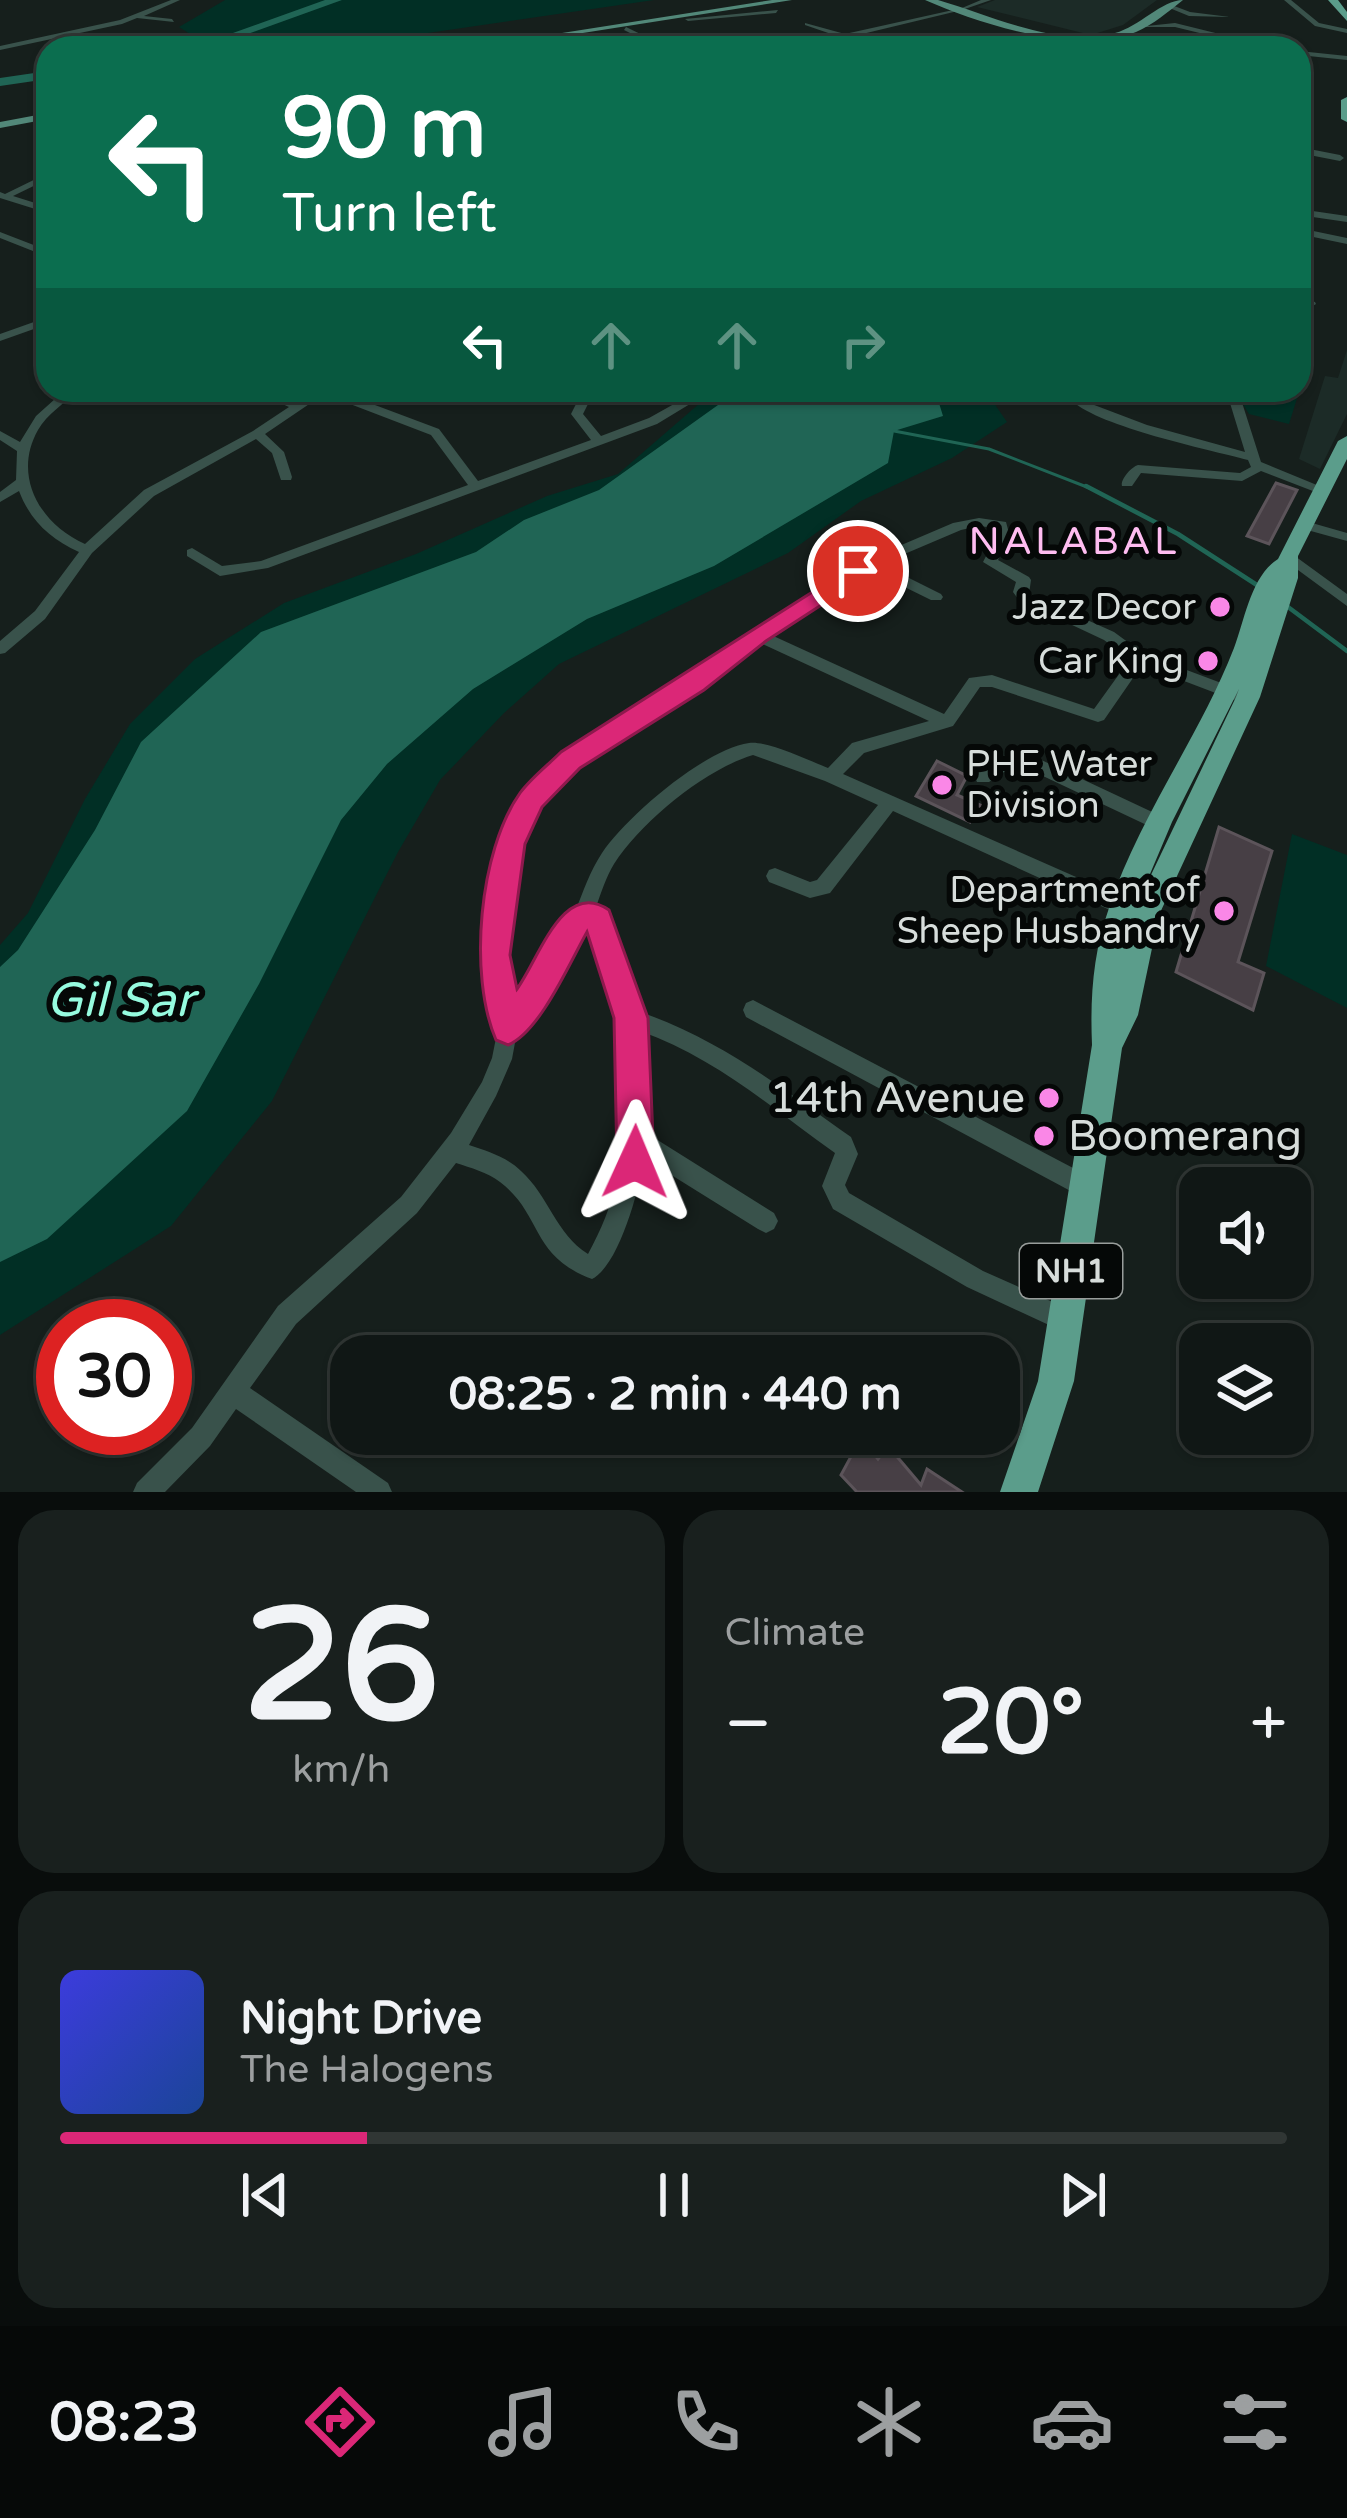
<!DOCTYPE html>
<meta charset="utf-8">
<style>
:root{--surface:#101715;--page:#19201e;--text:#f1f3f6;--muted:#9c9fa0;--line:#303634;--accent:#db2777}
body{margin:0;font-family:"Varela Round",sans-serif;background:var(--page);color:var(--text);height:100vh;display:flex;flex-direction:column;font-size:45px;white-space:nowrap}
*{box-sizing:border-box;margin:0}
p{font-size:39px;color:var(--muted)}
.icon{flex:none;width:66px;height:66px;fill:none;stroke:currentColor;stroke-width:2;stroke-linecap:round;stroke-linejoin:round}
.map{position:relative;height:1492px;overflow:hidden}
.drawer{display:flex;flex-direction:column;gap:18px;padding:18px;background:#090d0c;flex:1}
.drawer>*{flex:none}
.banner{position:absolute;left:36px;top:36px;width:1275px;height:366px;border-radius:36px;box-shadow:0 3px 9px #0004,0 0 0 3px var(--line);background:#0b6e4f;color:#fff;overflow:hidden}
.controls{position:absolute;left:1179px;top:1167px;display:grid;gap:24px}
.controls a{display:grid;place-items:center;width:132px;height:132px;border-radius:24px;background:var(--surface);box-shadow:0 3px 9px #0004,0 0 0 3px var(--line);font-size:60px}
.speed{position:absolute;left:36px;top:1299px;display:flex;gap:24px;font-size:60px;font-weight:700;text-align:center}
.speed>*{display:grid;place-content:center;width:156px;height:156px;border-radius:50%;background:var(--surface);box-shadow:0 3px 9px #0004,0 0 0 3px var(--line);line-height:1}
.speed .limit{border:18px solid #d22;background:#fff;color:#111}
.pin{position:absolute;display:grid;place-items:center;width:102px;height:102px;color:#fff;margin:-51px;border:6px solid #fff;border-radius:50%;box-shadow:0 3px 12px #0007}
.me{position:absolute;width:132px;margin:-66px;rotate:1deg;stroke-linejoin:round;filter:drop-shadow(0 0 9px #0008)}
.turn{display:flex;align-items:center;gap:42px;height:252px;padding:0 48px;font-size:54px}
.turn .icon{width:156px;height:156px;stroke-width:2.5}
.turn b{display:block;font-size:84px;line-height:102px}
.lanes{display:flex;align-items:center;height:114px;padding:0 48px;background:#0003;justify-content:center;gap:60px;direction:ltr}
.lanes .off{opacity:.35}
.big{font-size:90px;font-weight:700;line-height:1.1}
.drawer .tile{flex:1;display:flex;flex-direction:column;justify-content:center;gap:18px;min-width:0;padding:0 42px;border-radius:36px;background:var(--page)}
.drawer .dial{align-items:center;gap:0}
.dial b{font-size:156px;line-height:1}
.song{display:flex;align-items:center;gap:36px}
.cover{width:144px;height:144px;border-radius:18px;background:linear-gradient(135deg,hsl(240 70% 55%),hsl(220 70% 35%))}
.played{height:12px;border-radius:6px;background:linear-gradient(90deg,var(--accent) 25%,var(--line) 25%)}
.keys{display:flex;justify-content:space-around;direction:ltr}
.heat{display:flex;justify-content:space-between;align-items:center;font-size:66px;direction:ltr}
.drawer .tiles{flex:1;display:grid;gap:18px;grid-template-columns:1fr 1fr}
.tile:last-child{grid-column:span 2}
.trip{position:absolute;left:330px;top:1335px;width:690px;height:120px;border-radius:36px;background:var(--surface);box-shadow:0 3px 9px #0004,0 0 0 3px var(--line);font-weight:700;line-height:120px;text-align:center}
.menu{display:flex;height:192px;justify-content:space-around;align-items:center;background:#060908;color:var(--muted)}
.menu .icon{width:84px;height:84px}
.menu .selected{color:var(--accent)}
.menu b{font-size:54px;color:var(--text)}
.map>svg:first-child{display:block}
.built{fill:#1c2b27}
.green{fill:#012f25}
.water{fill:#206555}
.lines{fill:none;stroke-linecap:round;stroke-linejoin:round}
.stream-far1{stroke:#206555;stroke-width:3}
.stream{stroke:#206555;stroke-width:4.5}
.river{fill:#206555;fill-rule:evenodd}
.building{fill:#473f45;stroke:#5c545a;stroke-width:3}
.minor{fill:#39524b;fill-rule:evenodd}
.major{fill:#528879;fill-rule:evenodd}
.highway{fill:#5b9d8b;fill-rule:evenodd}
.route{fill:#db2777;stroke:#8e194d;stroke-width:3}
.poi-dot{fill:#fa87e7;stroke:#050807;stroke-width:4.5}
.labels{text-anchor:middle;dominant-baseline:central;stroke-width:12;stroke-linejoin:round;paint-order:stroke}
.shield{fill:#050807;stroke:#989d9b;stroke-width:3}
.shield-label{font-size:33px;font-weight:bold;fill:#d7dddb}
.poi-label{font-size:36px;fill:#d7dddb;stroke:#050807;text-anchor:end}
.neighbourhood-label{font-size:39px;letter-spacing:3px;fill:#febcf0;stroke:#050807}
.near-poi-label{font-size:42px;fill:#d7dddb;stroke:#050807;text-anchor:end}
.near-water-label{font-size:48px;font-style:italic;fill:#96fbdf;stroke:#050807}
</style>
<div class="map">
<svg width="1347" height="1492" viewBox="0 0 1347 1492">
<rect width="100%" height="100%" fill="#161f1c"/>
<!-- built -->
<path class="built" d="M995 0H1157L1123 25 1091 35 977 7Z
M1347 350V414L1320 469 1299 459 1325 376 1338 378Z"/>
<!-- green -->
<path class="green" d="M225 0H654L325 48H212L179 27Z
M715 390H985L1007 422 952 458 861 501 788 553 559 664 504 713 440 780 398 852 272 1101 171 1226 0 1335V945L28 913 85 799 130 724 195 659 284 603 416 554 547 496 618 474Z
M1234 390H1297L1299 392 1289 424 1249 414Z
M1292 834 1347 855V1008L1266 966Z"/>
<!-- water -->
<path class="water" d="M739 390H935L943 416 894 431 888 463 714 566 587 619 473 689 387 764 341 820 259 984 187 1111 47 1239 0 1262V967L18 950 95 830 141 742 261 632 476 552 524 520 599 490Z"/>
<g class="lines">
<!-- stream-far1 -->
<path class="stream-far1" d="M894 431 989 449 1092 489"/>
<!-- stream -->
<path class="stream" d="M1086 486 1178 534 1260 587
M1284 604 1347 651"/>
<!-- river -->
<path class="river" d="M325 0H342L209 48H191Z
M48 71V79L0 86V78Z"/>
</g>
<!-- building -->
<path class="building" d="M1276 483 1297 490 1269 544 1247 536Z
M937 761 967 776 957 795 980 805 970 822 916 796Z
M1219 827 1272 851 1238 962 1264 973 1253 1010 1176 972Z
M861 1438 878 1459 888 1446 921 1485 927 1469 962 1492H857L841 1475Z"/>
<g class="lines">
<!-- minor -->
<path class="minor" d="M171 0H180L144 16 172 19 174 22 137 18 122 24 0 50V46L120 20Z
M981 0H991L962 10 854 36 907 48C887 48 869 40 849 39 830 37 810 48 791 48L837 36 805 25V23L845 34 962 8Z
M1284 0H1291L1319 23 1347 29V33L1315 26Z
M1169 4 1190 12 1230 17 1189 16 1167 7Z
M778 10 776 13 688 21 685 19Z
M1175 23 1272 47 1273 48H1261L1175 27H1137Z
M626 27 667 47 668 48H660L624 30Z
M589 33 622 48H613L600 42 552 48 594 40 587 36Z
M1085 37 1087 40 1059 48H1048Z
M979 45 982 48H975Z
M1299 51 1347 56V60L1299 55Z
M1299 147 1340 155 1344 158 1340 161 1299 153Z
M48 173V179L13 196 48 207V213L0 198V192L5 194Z
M1299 209 1347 216V222L1299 215Z
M1299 228 1347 238V244L1299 234Z
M0 232 44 249 46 251 38 253 0 238Z
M1299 298 1315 302 1316 304 1311 307 1299 304Z
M48 317V324L0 341V334Z
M65 390H78C65 403 47 414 38 430 12 476 40 524 85 544L144 490 253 431 289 407 251 390H267L297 402 315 390H335L439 429 478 481 591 440 571 414 580 396 578 390H590L592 396 583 414 601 436 649 418 699 390H713L657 424 268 568 220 576 187 556V550L192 548 222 566 261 561 468 485 431 435 324 394 265 434 284 452 292 477 291 480H281L272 453 256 439 154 496 92 553 45 619 5 653 0 654V641L35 611 79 552C50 539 30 520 19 491L0 502V492L16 480 17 451 0 440V431L20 442 36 416Z
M1074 390H1086L1084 400 1089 403 1147 425 1245 452 1226 390H1238L1261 462 1329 490 1323 494 1318 493 1261 471 1242 481 1141 473 1132 486H1122C1120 480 1131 467 1138 465L1240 473 1251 467 1248 460C1206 449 1101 427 1072 401Z
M979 518 1006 522 1010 537 998 560 1029 577 1031 580 1029 594 1114 632 1144 654 1240 690 1242 694 1234 700 1142 665 1104 720 1098 722 992 687H980L953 726 864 753 843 774 1126 899 1128 905 1126 911 1119 913 1112 911 893 811 830 893 810 898 769 882 766 876 769 870 775 868 810 882 817 880 878 805 825 781 753 755C704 770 642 821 614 864 606 877 601 893 596 907L605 913 607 919 635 1010C722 1040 777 1085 851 1137L858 1154 845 1185 849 1193 983 1271 1073 1311 1076 1320 1073 1329 1064 1332 967 1287 833 1209 822 1186 835 1153C772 1108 714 1057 640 1031L648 1090V1134L774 1213 778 1221 774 1229 766 1233 758 1229 644 1158C640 1187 619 1266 592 1279 530 1256 543 1215 500 1182 487 1172 471 1168 456 1163L417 1213 296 1324 250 1388 388 1483 392 1492H356L236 1409 210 1446 165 1492H133L137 1483 192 1428 278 1306 401 1197 451 1133 482 1082 492 1058 498 1028 484 955 496 868 511 818 539 777 583 740 689 680 752 631 864 561 953 523ZM979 526 995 528 996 537 983 562 1016 582 1013 592 1019 600 1104 640 1130 659 1094 709 992 675 969 678 944 714 769 634 870 570 931 600H941L943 597 941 594 881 564 961 530ZM758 642 929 721 852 743 828 768C810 761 766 740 749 743 705 749 626 817 602 853 590 871 583 892 575 912L570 914 535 976 513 1004 504 955 514 868 528 820 551 787 595 750 701 688ZM590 924C626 1037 649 1144 588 1254 556 1234 548 1195 521 1171 507 1157 487 1151 469 1145L496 1096 512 1059 517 1032 549 988 584 926Z
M1305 521 1347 533V541L1300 528V522Z
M1288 551 1347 594V606L1283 559V553Z
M1011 752 1035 757 1165 818 1168 823 1165 828 1159 830 1153 828 1026 768 1013 766 989 782H977L975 777 977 772Z
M753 1000 1094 1179 1097 1187 1094 1195 1086 1198 1078 1195 746 1017 743 1010 746 1003Z"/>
<!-- major -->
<path class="major" d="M772 0H792L487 48H466Z
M925 0H938C993 16 1057 48 1115 33 1139 27 1162 0 1183 0 1169 11 1153 25 1136 32 1080 56 979 24 925 0Z
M48 113V119L0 128V122Z"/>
<!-- highway -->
<path class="highway" d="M1328 0H1338L1347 12V21Z
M1347 97V122L1341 119V100Z
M1347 436V459L1298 556V578L1260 697 1159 915 1138 1015 1122 1048 1074 1381 1038 1492H1000L1038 1381 1092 1045C1090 997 1093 953 1109 908 1139 816 1199 738 1234 648 1245 619 1251 576 1278 559L1338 441ZM1239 689 1236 697 1139 900 1172 822Z"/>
</g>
<!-- route -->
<path class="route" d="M858 563 866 565V576L766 641 704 690 580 768 542 807 525 844 510 955 517 989C539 959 563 878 609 910L648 1018 654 1162 648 1175 635 1181 622 1175 617 1162 614 1018 587 932C570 962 540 1032 508 1045L496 1040C468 975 479 851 520 793 531 778 548 765 561 752Z"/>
<!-- markers -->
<g class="poi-dot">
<circle cx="1220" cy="607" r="12"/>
<circle cx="1208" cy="661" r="12"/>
<circle cx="942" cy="785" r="12"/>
<circle cx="1224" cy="911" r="12"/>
<circle cx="1049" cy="1098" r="12"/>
<circle cx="1044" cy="1136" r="12"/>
</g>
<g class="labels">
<!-- shield labels -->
<rect class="shield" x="1020" y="1244" width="102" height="54" rx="9"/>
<g class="shield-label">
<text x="1071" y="1271">NH1</text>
</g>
<!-- poi labels -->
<g class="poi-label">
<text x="1196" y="607">Jazz Decor</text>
<text x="1184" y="661">Car King</text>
<text x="966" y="764" text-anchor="start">PHE Water<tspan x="966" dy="41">Division</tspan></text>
<text x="1200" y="890">Department of<tspan x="1200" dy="41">Sheep Husbandry</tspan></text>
</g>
<!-- neighbourhood labels -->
<g class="neighbourhood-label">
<text x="1074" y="541">NALABAL</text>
</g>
<!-- near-poi labels -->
<g class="near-poi-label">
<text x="1025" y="1098">14th Avenue</text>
<text x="1068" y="1136" text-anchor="start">Boomerang</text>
</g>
<!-- near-water labels -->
<g class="near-water-label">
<text x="120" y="1001">Gil Sar</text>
</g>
</g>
</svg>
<div class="controls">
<a><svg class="icon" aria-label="sound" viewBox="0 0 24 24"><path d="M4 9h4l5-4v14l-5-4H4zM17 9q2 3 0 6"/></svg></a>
<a><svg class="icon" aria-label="layers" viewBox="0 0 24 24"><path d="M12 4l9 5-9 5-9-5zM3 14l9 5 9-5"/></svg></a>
</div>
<div class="speed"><div class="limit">30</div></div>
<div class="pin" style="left:858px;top:571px;background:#d93025"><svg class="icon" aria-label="arrive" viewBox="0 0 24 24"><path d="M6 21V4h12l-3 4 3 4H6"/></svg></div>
<svg class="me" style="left:635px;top:1162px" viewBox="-20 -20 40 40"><path d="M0-17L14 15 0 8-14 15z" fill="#db2777" stroke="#fff" stroke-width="4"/></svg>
<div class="trip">08:25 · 2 min · 440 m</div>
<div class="banner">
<div class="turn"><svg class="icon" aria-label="left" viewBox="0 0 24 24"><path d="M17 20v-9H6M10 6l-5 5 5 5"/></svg><div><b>90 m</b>Turn left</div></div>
<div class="lanes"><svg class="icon" aria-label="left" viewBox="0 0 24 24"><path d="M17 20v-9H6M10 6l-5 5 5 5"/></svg><svg class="icon off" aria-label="ahead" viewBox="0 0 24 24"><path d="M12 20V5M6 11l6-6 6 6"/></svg><svg class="icon off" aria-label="ahead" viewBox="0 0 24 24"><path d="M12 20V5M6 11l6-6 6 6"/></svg><svg class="icon off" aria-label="right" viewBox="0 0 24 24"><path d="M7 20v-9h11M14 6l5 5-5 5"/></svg></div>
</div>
</div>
<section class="drawer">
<div class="tiles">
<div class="tile dial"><b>26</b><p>km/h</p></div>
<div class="tile"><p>Climate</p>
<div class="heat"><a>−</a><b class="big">20°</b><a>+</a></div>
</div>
<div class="tile">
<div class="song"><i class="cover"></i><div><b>Night Drive</b><p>The Halogens</p></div></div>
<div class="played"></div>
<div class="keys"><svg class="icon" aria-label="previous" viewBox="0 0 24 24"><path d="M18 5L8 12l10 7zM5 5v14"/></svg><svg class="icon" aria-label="pause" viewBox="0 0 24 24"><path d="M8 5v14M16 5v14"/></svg><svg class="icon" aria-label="next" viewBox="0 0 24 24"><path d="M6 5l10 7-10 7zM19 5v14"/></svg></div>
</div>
</div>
</section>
<nav class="menu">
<b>08:23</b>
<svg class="icon selected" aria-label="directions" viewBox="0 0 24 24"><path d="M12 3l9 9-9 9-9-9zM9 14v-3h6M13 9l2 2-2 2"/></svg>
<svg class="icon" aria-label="music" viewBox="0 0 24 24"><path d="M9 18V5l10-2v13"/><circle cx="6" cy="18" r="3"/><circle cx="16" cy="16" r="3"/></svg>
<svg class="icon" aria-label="phone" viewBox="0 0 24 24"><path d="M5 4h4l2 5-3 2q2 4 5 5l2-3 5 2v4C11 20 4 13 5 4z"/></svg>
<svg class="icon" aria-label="climate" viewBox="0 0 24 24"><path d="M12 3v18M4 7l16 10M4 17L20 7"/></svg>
<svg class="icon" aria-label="car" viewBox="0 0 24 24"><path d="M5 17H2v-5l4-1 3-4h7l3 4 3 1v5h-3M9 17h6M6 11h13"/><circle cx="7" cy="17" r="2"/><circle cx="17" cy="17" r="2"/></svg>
<svg class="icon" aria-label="filters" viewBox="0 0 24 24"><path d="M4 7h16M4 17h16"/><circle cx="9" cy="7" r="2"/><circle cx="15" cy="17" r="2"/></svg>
</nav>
